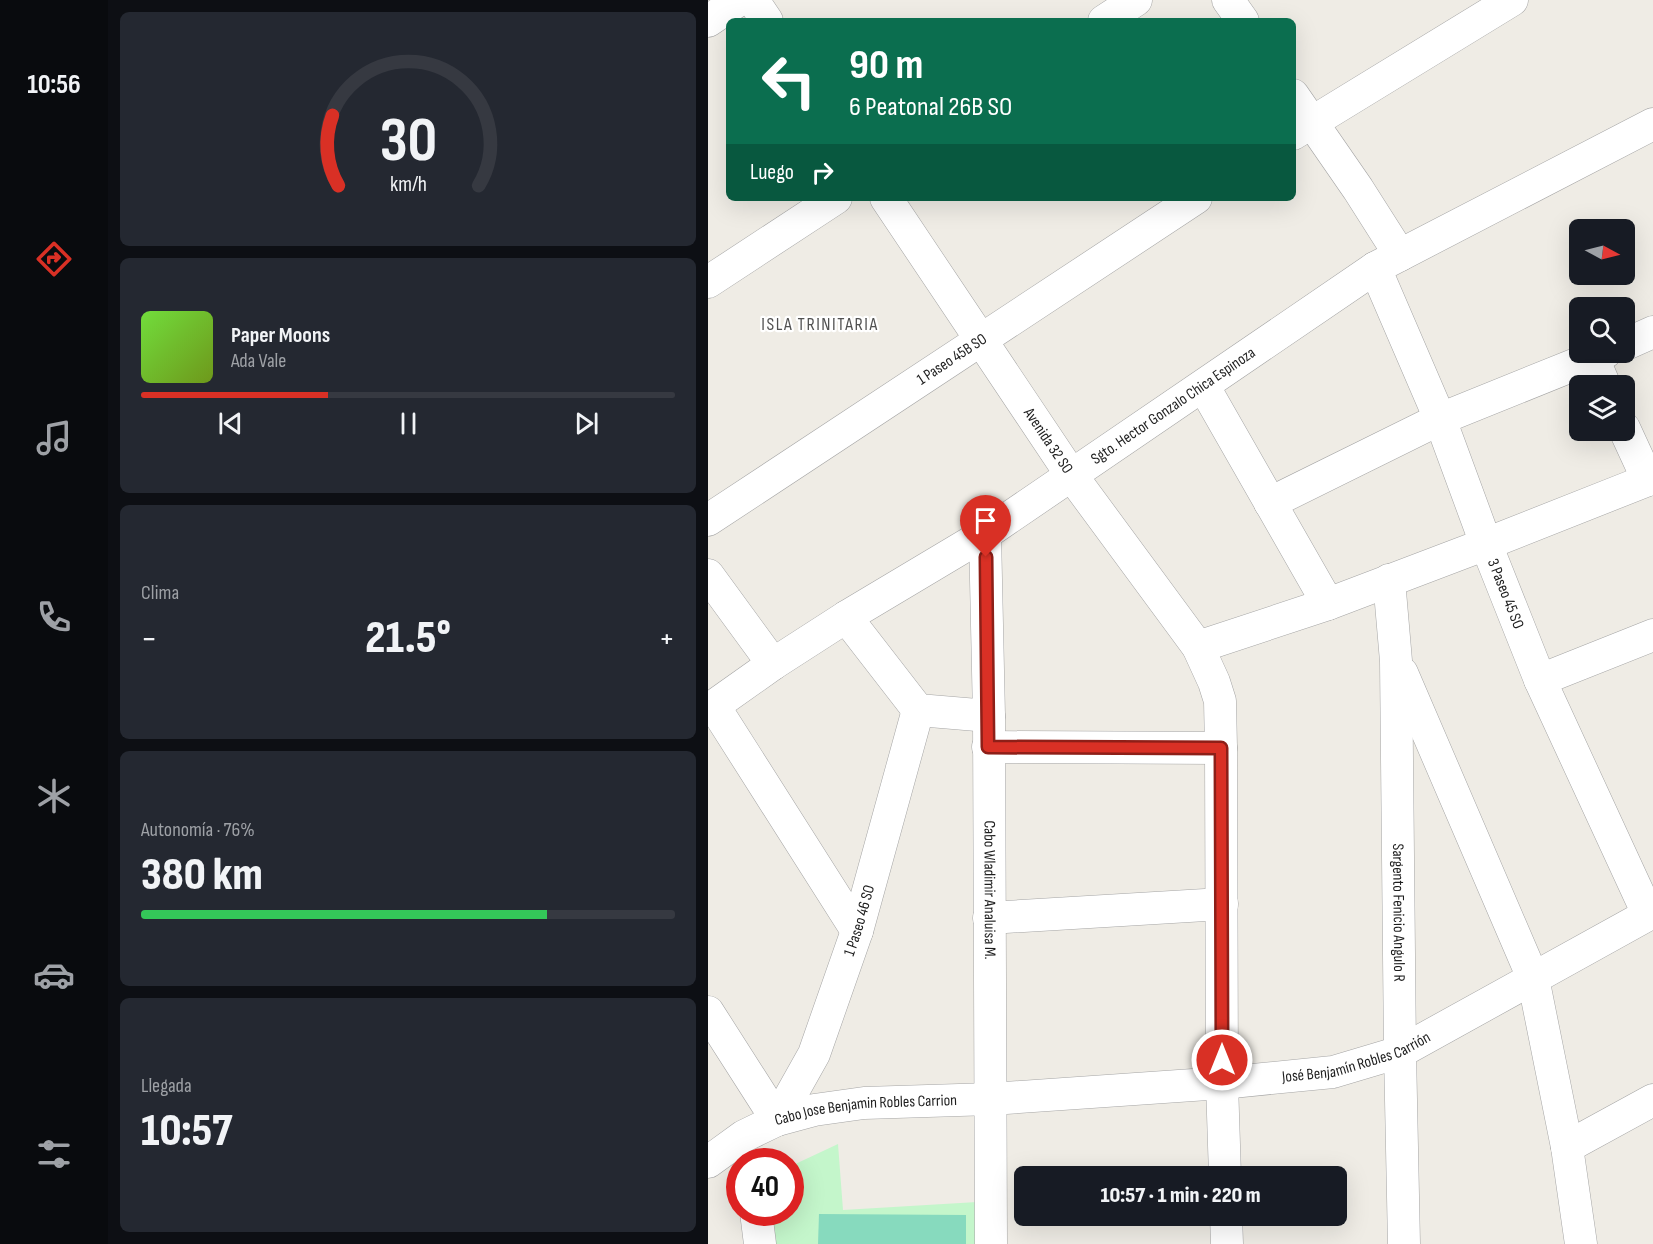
<!DOCTYPE html>
<html lang="es">
<meta charset="utf-8">
<style>
:root{--surface:#171b24;--page:#242831;--text:#f1f3f6;--muted:#9ea1a6;--line:#363941;--accent:#d93025}
body{margin:0;font-family:"Sofia Sans Condensed",sans-serif;background:var(--page);color:var(--text);height:100vh;display:flex;flex-direction:column;font-size:22px;white-space:nowrap}
*{box-sizing:border-box;margin:0}
p{font-size:20px;color:var(--muted)}
.icon{flex:none;width:33px;height:33px;fill:none;stroke:currentColor;stroke-width:2;stroke-linecap:round;stroke-linejoin:round}
.map{position:relative;flex:1;overflow:hidden}
.panel{display:flex;flex-direction:column;gap:12px;padding:12px;background:#0d0f14;width:600px}
.panel>*{flex:none}
.banner{position:absolute;left:18px;top:18px;width:570px;height:183px;border-radius:9px;box-shadow:0 6px 24px #0002;background:#0b6e4f;color:#fff;overflow:hidden}
.needle{width:39px;rotate:97deg}
.controls{position:absolute;left:861px;top:219px;display:grid;gap:12px}
.controls a{display:grid;place-items:center;width:66px;height:66px;border-radius:9px;background:var(--surface);box-shadow:0 6px 24px #0002;font-size:30px}
.speed{position:absolute;left:18px;top:1148px;display:flex;gap:12px;font-size:30px;font-weight:700;text-align:center}
.speed>*{display:grid;place-content:center;width:78px;height:78px;border-radius:50%;background:var(--surface);box-shadow:0 6px 24px #0002;line-height:1}
.speed .limit{border:9px solid #d22;background:#fff;color:#111}
.pin{position:absolute;display:grid;place-items:center;width:51px;height:51px;color:#fff;margin:-62px -26px;border-radius:50% 50% 50% 0;rotate:-45deg;box-shadow:0 0 6px #0007}
.pin .icon{rotate:45deg}
.me{position:absolute;width:66px;margin:-33px;rotate:0deg;stroke-linejoin:round;filter:drop-shadow(0 0 4px #0008)}
.turn{display:flex;align-items:center;gap:21px;height:126px;padding:0 24px;font-size:27px}
.turn .icon{width:78px;height:78px;stroke-width:2.5}
.turn b{display:block;font-size:42px;line-height:51px}
.then{display:flex;align-items:center;height:57px;padding:0 24px;background:#0003;gap:12px;font-size:22px}
.big{font-size:45px;font-weight:800;line-height:1.1}
.panel .tile{flex:1;display:flex;flex-direction:column;justify-content:center;gap:9px;min-width:0;padding:0 21px;border-radius:9px;background:var(--page)}
.panel .dial{align-items:center;gap:0}
.dial svg{height:156px;overflow:visible;fill:none;stroke:var(--line);stroke-width:7;stroke-linecap:round;text-anchor:middle}
.dial text{fill:var(--text);stroke:none}
.song{display:flex;align-items:center;gap:18px}
.cover{width:72px;height:72px;border-radius:9px;background:linear-gradient(135deg,hsl(100 70% 55%),hsl(80 70% 35%))}
.played{height:6px;border-radius:3px;background:linear-gradient(90deg,var(--accent) 35%,var(--line) 35%)}
.keys{display:flex;justify-content:space-around;direction:ltr}
.heat{display:flex;justify-content:space-between;align-items:center;font-size:33px;direction:ltr}
.charge{height:9px;border-radius:4px;background:linear-gradient(90deg,#34c759 76%,var(--line) 0)}
.trip{position:absolute;left:306px;top:1166px;width:333px;height:60px;border-radius:9px;background:var(--surface);box-shadow:0 6px 24px #0002;font-weight:800;line-height:60px;text-align:center}
main{display:flex;flex:1;min-height:0}
.tabs{display:flex;flex-direction:column;width:108px;justify-content:space-around;align-items:center;background:#090b0e;color:var(--muted)}
.tabs .icon{width:42px;height:42px}
.tabs .current{color:var(--accent)}
.tabs b{font-size:27px;color:var(--text)}
.map>svg:first-child{display:block}
.park{fill:#c4f6cb}
.pitch{fill:#87dabe}
.lines{fill:none;stroke-linecap:round;stroke-linejoin:round}
.minor-casing{stroke:#a5a5a5;stroke-width:33}
.minor{stroke:#fff;stroke-width:32}
.route-casing{stroke:#8d1f18;stroke-width:15}
.route{stroke:#d93025;stroke-width:10}
.labels{text-anchor:middle;dominant-baseline:central;stroke-width:4.5;stroke-linejoin:round;paint-order:stroke}
.street-label{font-size:16px;fill:#1e1e1e;stroke:#fff}
.neighbourhood-label{font-size:18px;letter-spacing:1.5px;fill:#515151;stroke:#fff}
</style>
<main>
<nav class="tabs">
<b>10:56</b>
<svg class="icon current" aria-label="directions" viewBox="0 0 24 24"><path d="M12 3l9 9-9 9-9-9zM9 14v-3h6M13 9l2 2-2 2"/></svg>
<svg class="icon" aria-label="music" viewBox="0 0 24 24"><path d="M9 18V5l10-2v13"/><circle cx="6" cy="18" r="3"/><circle cx="16" cy="16" r="3"/></svg>
<svg class="icon" aria-label="phone" viewBox="0 0 24 24"><path d="M5 4h4l2 5-3 2q2 4 5 5l2-3 5 2v4C11 20 4 13 5 4z"/></svg>
<svg class="icon" aria-label="climate" viewBox="0 0 24 24"><path d="M12 3v18M4 7l16 10M4 17L20 7"/></svg>
<svg class="icon" aria-label="car" viewBox="0 0 24 24"><path d="M5 17H2v-5l4-1 3-4h7l3 4 3 1v5h-3M9 17h6M6 11h13"/><circle cx="7" cy="17" r="2"/><circle cx="17" cy="17" r="2"/></svg>
<svg class="icon" aria-label="filters" viewBox="0 0 24 24"><path d="M4 7h16M4 17h16"/><circle cx="9" cy="7" r="2"/><circle cx="15" cy="17" r="2"/></svg>
</nav>
<section class="panel">
<div class="tile dial"><svg viewBox="0 0 100 80">
<path d="M14 69A42 42 0 1 1 86 69"/>
<path d="M14 69A42 42 0 0 1 11 33" stroke="#d93025"/>
<text x="50" y="56" font-size="32" font-weight="700">30</text>
<text x="50" y="72" font-size="11">km/h</text>
</svg></div>
<div class="tile">
<div class="song"><i class="cover"></i><div><b>Paper Moons</b><p>Ada Vale</p></div></div>
<div class="played"></div>
<div class="keys"><svg class="icon" aria-label="previous" viewBox="0 0 24 24"><path d="M18 5L8 12l10 7zM5 5v14"/></svg><svg class="icon" aria-label="pause" viewBox="0 0 24 24"><path d="M8 5v14M16 5v14"/></svg><svg class="icon" aria-label="next" viewBox="0 0 24 24"><path d="M6 5l10 7-10 7zM19 5v14"/></svg></div>
</div>
<div class="tile"><p>Clima</p>
<div class="heat"><a>−</a><b class="big">21.5°</b><a>+</a></div>
</div>
<div class="tile"><p>Autonomía · 76%</p><b class="big">380 km</b><div class="charge"></div></div>
<div class="tile"><p>Llegada</p><b class="big">10:57</b></div>
</section>
<div class="map">
<svg width="945" height="1244" viewBox="0 0 945 1244">
<rect width="100%" height="100%" fill="#efece5"/>
<!-- park -->
<path class="park" d="M130 1144 135 1210 269 1202V1244H65L61 1212H82L83 1166Z"/>
<!-- pitch -->
<path class="pitch" d="M111 1214 258 1215V1244H110Z"/>
<g class="lines">
<!-- minor casing -->
<g class="minor-casing">
<g id="minor">
<path d="M45 0 59 21"/>
<path d="M520 0 535 21"/>
<path d="M0 21 31 0"/>
<path d="M396 21 428 0"/>
<path d="M585 95 650 189 692 255"/>
<path d="M585 134 804 0"/>
<path id="s1" d="M178 198 364 476 490 647 506 682 512 701 513 748 514 1083 517 1176"/>
<path id="s2" d="M667 268 732 419 778 544 832 680 940 914"/>
<path d="M0 282 128 198"/>
<path d="M916 345 945 332"/>
<path d="M885 358 897 386"/>
<path d="M496 387 620 604"/>
<path d="M916 428 940 480"/>
<path d="M562 503 732 419 898 352"/>
<path id="s3" d="M0 520 488 198"/>
<path id="s4" d="M277 534 281 716 283 1244"/>
<path d="M0 575 65 664"/>
<path id="s5" d="M681 580 688 661 692 1052 696 1244"/>
<path d="M138 617 210 710 281 716"/>
<path d="M490 647 620 604 778 544 945 478"/>
<path d="M694 673 825 978 859 1147 873 1244"/>
<path d="M832 680 945 635"/>
<path d="M6 706 149 931"/>
<path id="s6" d="M0 710 65 664 138 617 277 534 667 268 945 124"/>
<path d="M280 747 513 748"/>
<path d="M281 918 514 904"/>
<path id="s7" d="M0 1012 69 1120 106 1054 149 931 210 710"/>
<path d="M859 1147 945 1100"/>
<path id="s8" d="M0 1162 36 1136 69 1120 106 1110 156 1103 283 1099 514 1083 625 1072 692 1052 945 912"/>
<path d="M48 1212 52 1244"/>
<path d="M518 1215 519 1244"/>
</g>
</g>
<!-- minor -->
<use href="#minor" class="minor"/>
</g>
<g class="lines">
<!-- route casing -->
<g class="route-casing">
<path id="route" d="M278 557 280 747 513 748 514 1060"/>
</g>
<!-- route -->
<use href="#route" class="route"/>
</g>
<g class="labels">
<!-- street labels -->
<g class="street-label">
<text stroke="none"><textPath href="#s3" startOffset="292">1 Paseo 45B SO</textPath></text>
<text stroke="none"><textPath href="#s6" startOffset="556">Sgto. Hector Gonzalo Chica Espinoza</textPath></text>
<text stroke="none"><textPath href="#s1" startOffset="292">Avenida 32 SO</textPath></text>
<text stroke="none"><textPath href="#s2" startOffset="351">3 Paseo 45 SO</textPath></text>
<text stroke="none"><textPath href="#s4" startOffset="356">Cabo Wladimir Analuisa M.</textPath></text>
<text stroke="none"><textPath href="#s5" startOffset="333">Sargento Fenicio Angulo R</textPath></text>
<text stroke="none"><textPath href="#s7" startOffset="345">1 Paseo 46 SO</textPath></text>
<text stroke="none"><textPath href="#s8" startOffset="666">José Benjamín Robles Carrión</textPath></text>
<text stroke="none"><textPath href="#s8" startOffset="171">Cabo Jose Benjamin Robles Carrion</textPath></text>
</g>
<!-- neighbourhood labels -->
<g class="neighbourhood-label">
<text x="112" y="324">ISLA TRINITARIA</text>
</g>
</g>
</svg>
<div class="controls">
<a><svg class="needle" viewBox="-14 -14 28 28"><path d="M0-13l5 13h-10z" fill="#e53935"/><path d="M0 13l5-13h-10z" fill="#9ea1a6"/></svg></a>
<a><svg class="icon" aria-label="search" viewBox="0 0 24 24"><circle cx="10" cy="10" r="6"/><path d="M15 15l6 6"/></svg></a>
<a><svg class="icon" aria-label="layers" viewBox="0 0 24 24"><path d="M12 4l9 5-9 5-9-5zM3 14l9 5 9-5"/></svg></a>
</div>
<div class="speed"><div class="limit">40</div></div>
<div class="pin" style="left:278px;top:557px;background:#d93025"><svg class="icon" aria-label="arrive" viewBox="0 0 24 24"><path d="M6 21V4h12l-3 4 3 4H6"/></svg></div>
<svg class="me" style="left:514px;top:1060px" viewBox="-20 -20 40 40"><circle r="17" fill="#d93025" stroke="#fff" stroke-width="3"/><path d="M0-11L8 9 0 5-8 9z" fill="#fff"/></svg>
<div class="trip">10:57 · 1 min · 220 m</div>
<div class="banner">
<div class="turn"><svg class="icon" aria-label="left" viewBox="0 0 24 24"><path d="M17 20v-9H6M10 6l-5 5 5 5"/></svg><div><b>90 m</b>6 Peatonal 26B SO</div></div>
<div class="then">Luego<svg class="icon" aria-label="right" viewBox="0 0 24 24"><path d="M7 20v-9h11M14 6l5 5-5 5"/></svg></div>
</div>
</div>
</main>
